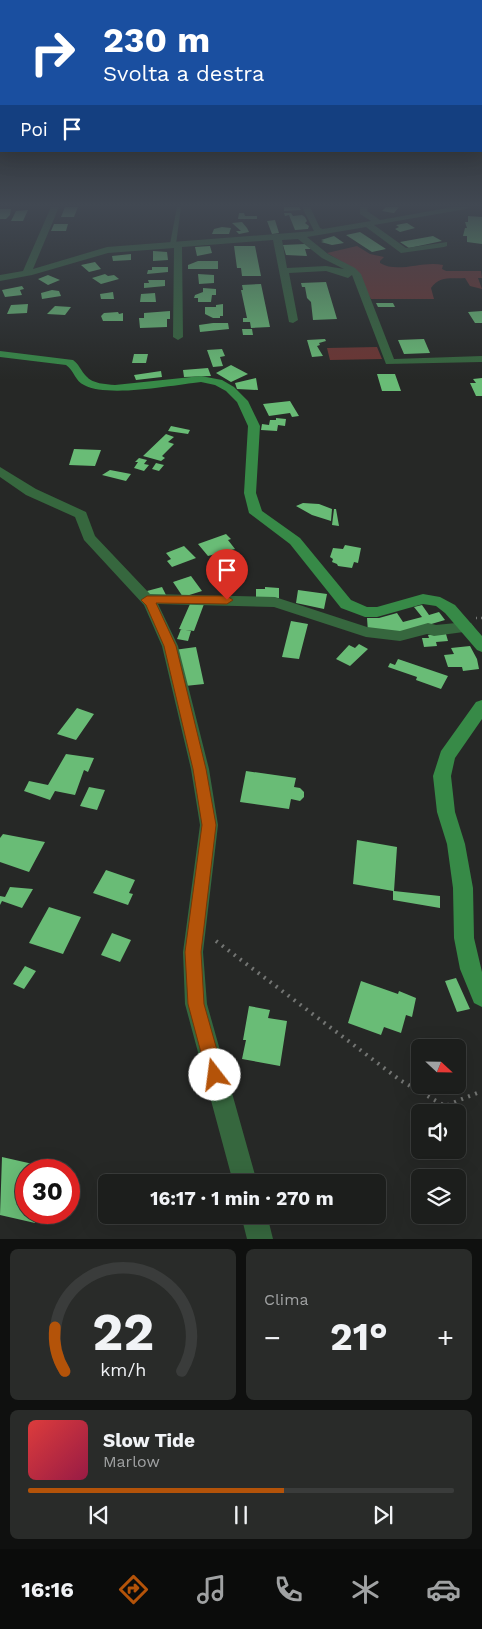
<!DOCTYPE html>
<html lang="it">
<meta charset="utf-8">
<style>
:root{--surface:#1c1e1c;--page:#292b29;--text:#f1f3f6;--muted:#a0a2a3;--line:#3a3c3b;--accent:#b45309}
body{margin:0;font-family:"Work Sans",sans-serif;background:var(--page);color:var(--text);height:100vh;display:flex;flex-direction:column;font-size:19px;white-space:nowrap}
*{box-sizing:border-box;margin:0}
p{font-size:16px;color:var(--muted)}
.icon{flex:none;width:28px;height:28px;fill:none;stroke:currentColor;stroke-width:2;stroke-linecap:round;stroke-linejoin:round}
.map{position:relative;height:1239px;overflow:hidden}
.side{display:flex;flex-direction:column;gap:10px;padding:10px;background:#0f100f;flex:1}
.side>*{flex:none}
.top-card{position:absolute;left:0px;top:0px;width:482px;height:152px;box-shadow:0 5px 20px #0002,0 0 0 1px var(--line);background:#1a4fa0;color:#fff;overflow:hidden}
.needle{width:32px;rotate:112deg}
.controls{position:absolute;left:411px;top:1039px;display:grid;gap:10px}
.controls a{display:grid;place-items:center;width:55px;height:55px;border-radius:8px;background:var(--surface);box-shadow:0 5px 20px #0002,0 0 0 1px var(--line);font-size:25px}
.speed{position:absolute;left:15px;top:1159px;display:flex;gap:10px;font-size:25px;font-weight:700;text-align:center}
.speed>*{display:grid;place-content:center;width:65px;height:65px;border-radius:50%;background:var(--surface);box-shadow:0 5px 20px #0002,0 0 0 1px var(--line);line-height:1}
.speed .limit{border:8px solid #d22;background:#fff;color:#111}
.pin{position:absolute;display:grid;place-items:center;width:42px;height:42px;color:#fff;margin:-51px -21px;border-radius:50% 50% 50% 0;rotate:-45deg;box-shadow:0 0 5px #0007}
.pin .icon{rotate:45deg}
.me{position:absolute;width:55px;margin:-28px;rotate:345deg;stroke-linejoin:round;filter:drop-shadow(0 0 4px #0008)}
.turn{display:flex;align-items:center;gap:18px;height:105px;padding:0 20px;font-size:22px}
.turn .icon{width:65px;height:65px;stroke-width:2.5}
.turn b{display:block;font-size:35px;line-height:42px}
.then{display:flex;align-items:center;height:48px;padding:0 20px;background:#0003;gap:10px;font-size:19px}
.big{font-size:38px;font-weight:700;line-height:1.1}
.side .widget{flex:1;display:flex;flex-direction:column;justify-content:center;gap:8px;min-width:0;padding:0 18px;border-radius:8px;background:var(--page)}
.side .dial{align-items:center;gap:0}
.dial svg{height:130px;overflow:visible;fill:none;stroke:var(--line);stroke-width:7;stroke-linecap:round;text-anchor:middle}
.dial text{fill:var(--text);stroke:none}
.song{display:flex;align-items:center;gap:15px}
.cover{width:60px;height:60px;border-radius:8px;background:linear-gradient(135deg,hsl(0 70% 55%),hsl(340 70% 35%))}
.played{height:5px;border-radius:2px;background:linear-gradient(90deg,var(--accent) 60%,var(--line) 60%)}
.keys{display:flex;justify-content:space-around;direction:ltr}
.heat{display:flex;justify-content:space-between;align-items:center;font-size:28px;direction:ltr}
.side .tiles{flex:1;display:grid;gap:10px;grid-template-columns:1fr 1fr}
.widget:last-child{grid-column:span 2}
.trip{position:absolute;left:98px;top:1174px;width:288px;height:50px;border-radius:8px;background:var(--surface);box-shadow:0 5px 20px #0002,0 0 0 1px var(--line);font-weight:700;line-height:50px;text-align:center}
.dock{display:flex;height:80px;justify-content:space-around;align-items:center;background:#0b0c0b;color:var(--muted)}
.dock .icon{width:35px;height:35px}
.dock .active{color:var(--accent)}
.dock b{font-size:22px;color:var(--text)}
.map>svg:first-child{display:block}
.green{fill:#6d3532}
.building{fill:#69bc76}
.lines{fill:none;stroke-linecap:round;stroke-linejoin:round}
.path-far1{stroke:#737573;stroke-width:2.5;stroke-dasharray:1 4;stroke-linecap:butt}
.path{stroke:#737573;stroke-width:4;stroke-dasharray:2 5.5;stroke-linecap:butt}
.lane{fill:#36673e;fill-rule:evenodd}
.street{fill:#36673e;fill-rule:evenodd}
.secondary{fill:#378a47;fill-rule:evenodd}
.route{fill:#b45309;stroke:#753606}
</style>
<div class="map">
<svg width="482" height="1239" viewBox="0 0 482 1239">
<rect width="100%" height="100%" fill="#262826"/>
<!-- green -->
<path class="green" d="M357 246 370 254 384 257 380 261V263C398 274 423 260 443 265L442 269 446 271H481L482 278H478L482 289 470 286 465 278C451 279 440 275 431 288L434 299H371L351 267 327 253Z
M377 347 382 359 330 360 327 348Z"/>
<!-- building -->
<path class="building" d="M65 207H78L74 217H61Z
M284 207H299L301 210 284 211Z
M386 207H399L394 213 382 211Z
M0 209H11L10 215 6 219H0Z
M28 210 23 221H11L16 211Z
M239 213H244L245 216H257V219H238Z
M284 213H291L293 216 302 215 305 217 307 221 305 223 309 226 308 229 295 230 289 215 285 216Z
M468 216 482 217V244L467 242V236H463L465 228H467L465 222H468Z
M275 220 279 233 272 234 267 221Z
M242 222 247 228 249 232 239 234 236 231H241L232 223Z
M407 223 415 228 400 232 395 229 399 227 396 225Z
M54 224H68L66 231H51Z
M222 227 231 228 229 234H212L214 229Z
M360 232 386 249 372 252 346 235Z
M334 236 344 243 332 245 321 242 324 241 321 240Z
M433 236 442 241 409 248 400 242Z
M305 244 311 249H305L307 256 286 255 283 245Z
M210 246 212 253 197 256 195 247Z
M234 246H255L261 276H242L241 268H237Z
M153 251 167 252 168 260 153 261Z
M131 254V260L113 261 112 256Z
M198 261H218V269H188V265Z
M95 262 101 269 89 272 81 265Z
M152 267H168V272L147 274 148 270H152Z
M105 274 108 276 114 275 119 279 101 284 92 278Z
M198 274 214 275V283L199 284Z
M48 275 60 280 48 285 38 279Z
M148 280H165V286L144 288V283H149Z
M326 282 337 319 313 320 311 302 307 298 305 287H302L301 283Z
M261 284 270 327 251 328 250 322H243V318H247L241 290H243L242 285Z
M22 286 24 289 20 290 22 295 5 297 2 290Z
M203 288 216 289V295H212L211 302H198V298H194L195 295 203 292Z
M52 290 59 291 61 296 42 299 41 293Z
M113 292 114 299H101L100 294Z
M155 293 156 302H140L141 294Z
M376 303H393L395 307H378Z
M28 304 27 313 7 314 11 305Z
M223 304V316H220V318H213L205 314V307H216V305Z
M55 306 71 307 65 315 47 314Z
M170 311V319H167V327L140 328 139 318H144V313Z
M482 311V323H475L468 312Z
M118 312 119 314 123 313V321H103L101 316 104 313Z
M213 323H228L229 329 200 332 199 325Z
M242 329H252L253 335H243Z
M325 339 326 341 319 343 320 345 317 346 323 356 312 357 307 340Z
M424 339 430 353 404 354 398 340Z
M222 349 225 356 220 357 223 366 213 367 207 350Z
M134 354H148L146 363H132Z
M231 365 248 374 231 382 216 373Z
M208 368 211 376 184 377 183 370Z
M161 371 162 377 136 380 134 375Z
M377 374H395L401 391H382Z
M256 378 258 390 237 389 235 383Z
M482 378V396H476L470 383H476L473 379Z
M290 401 299 416 292 417 290 413 269 416 263 404Z
M276 418 286 419 285 426 278 425 277 431 261 430 262 424 269 425 270 420H276Z
M171 426 190 430 188 434 168 431Z
M166 434 174 437 168 442 174 444 162 456 165 458 161 461 143 456Z
M74 449 101 450 95 466 69 465Z
M139 458 147 460 144 464 149 465 144 471 134 468 138 462H135Z
M156 463 164 465 159 471 152 469Z
M110 470 131 474 126 481 102 475Z
M303 503 319 504 332 509 331 521 312 515 296 506Z
M334 509H336L339 526 332 525Z
M226 534 231 539 228 540 235 549 208 556 198 544Z
M345 545 361 548 358 563 354 562 352 568 338 566 337 564 332 562 333 559 330 557 333 548 343 549Z
M184 546 196 558 172 567 167 561 171 559 166 553Z
M191 576 202 591 183 597 173 582Z
M162 587 167 597H150L147 591Z
M265 587 279 588V598H256V589H265Z
M298 590 327 594 324 609 296 603Z
M190 604H204L194 631 179 629Z
M422 605 429 615 439 612 445 620 397 634 368 632 367 618H379L397 613 403 622 422 617 414 607Z
M291 621 308 624 299 659 282 657Z
M181 629 191 631 188 641 177 639Z
M446 634 448 641 436 642 437 646 424 647 422 638H429L428 635Z
M359 644 368 649 350 666 336 659 349 645 355 648Z
M470 646 477 659 479 669 463 671 462 667H448L444 655 454 654 451 648Z
M196 647 204 684 185 686 174 650Z
M398 659 448 676 441 689 416 680 417 677 388 667 390 663 395 665Z
M77 708 94 714 76 740 57 734Z
M66 754 94 758 88 772 84 770 75 795 55 791 50 800 24 791 29 781 48 785Z
M246 771 296 778 294 787 300 788 304 792V797L300 801 291 799 289 809 240 802Z
M89 787 105 790 97 810 80 806Z
M3 834 45 842 29 872 0 862V838Z
M357 840 397 847 394 891 440 896V908L393 900V891L353 884Z
M106 870 135 880 129 893 133 894 128 905 93 893Z
M10 887 33 889 22 908 2 901 0 905V896L5 897Z
M49 907 81 917 63 954 29 943Z
M112 933 131 940 120 962 101 955Z
M25 966 36 971 24 989 13 984Z
M456 978 470 1009 457 1012 445 981Z
M361 981 398 994 399 991 416 998 412 1017 406 1015 401 1033 384 1027 381 1035 348 1023Z
M249 1006 270 1010 268 1018 287 1021 280 1066 242 1059 246 1040H243Z
M2 1157 55 1169 26 1170V1212H38L35 1223 0 1215Z"/>
<g class="lines">
<!-- path-far1 -->
<path class="path-far1" d="M476 618H482"/>
<!-- path -->
<path class="path" d="M216 941 400 1080 445 1106 482 1091"/>
<!-- lane -->
<path class="lane" d="M177 207H181L176 244 173 246 170 244Z"/>
<!-- street -->
<path class="street" d="M51 207H59L33 269 107 247 314 231 302 207H310L320 228 323 229 371 221 360 214V207H368L367 211 380 220 453 207H470L466 209 374 225 406 248 447 242V246L444 247 401 253 366 227 307 237 328 254 355 268 361 274 394 359 482 356V362L386 364 352 275 348 278 326 271 289 273 298 320 293 323 289 322 273 240 182 247 183 337 178 340 173 337 174 248 108 253 32 275 0 281V275L23 271ZM298 239 322 258 344 269 326 266 287 268 282 240Z
M0 467 36 489 86 512 95 536 150 594 275 597 367 627 400 631 428 623 436 625 466 622 471 623 474 627 471 631 434 636 427 634 400 641 366 637 274 607 158 604 178 646 209 769 218 825 203 952 207 1004 257 1182H233L185 1004 183 952 200 825 191 769 162 646 144 605 84 540 75 517 26 495 0 477Z
M241 1215H267L273 1239H247Z"/>
<!-- secondary -->
<path class="secondary" d="M0 351 73 360C79 364 81 371 86 376 93 384 105 384 115 385L201 376 222 380 234 387 248 401 260 426 256 493 262 511 300 538 351 600 367 607H377L423 594 440 597 455 605 482 636V652L477 650 445 613 436 606 423 604 377 617H365L341 608 290 544 249 513 244 493 248 426 237 402 226 391 215 385 201 382C173 385 108 398 84 385 75 381 74 370 66 365L0 357Z
M482 700V719L455 758 451 776 455 812 465 844 473 888 474 938 482 972V1007L474 1003 460 969 454 938 453 888 447 844 437 812 433 776 441 751 476 702Z"/>
</g>
<!-- sky -->
<linearGradient id="sky" x2="0" y2="1"><stop stop-color="#151615"/><stop offset="0.54" stop-color="#414852"/><stop offset="1" stop-color="#414852" stop-opacity="0"/></linearGradient>
<rect width="482" height="380" fill="url(#sky)"/>
<!-- route -->
<path class="route" d="M147 596H227L233 600 227 604 156 603 176 646 206 769 216 825 201 952 204 1004 224 1075 221 1081 215 1084 209 1081 207 1075 188 1004 185 952 202 825 193 769 164 646 146 605 141 600Z"/>
</svg>
<div class="controls">
<a><svg class="needle" viewBox="-14 -14 28 28"><path d="M0-13l5 13h-10z" fill="#e53935"/><path d="M0 13l5-13h-10z" fill="#a0a2a3"/></svg></a>
<a><svg class="icon" aria-label="sound" viewBox="0 0 24 24"><path d="M4 9h4l5-4v14l-5-4H4zM17 9q2 3 0 6"/></svg></a>
<a><svg class="icon" aria-label="layers" viewBox="0 0 24 24"><path d="M12 4l9 5-9 5-9-5zM3 14l9 5 9-5"/></svg></a>
</div>
<div class="speed"><div class="limit">30</div></div>
<div class="pin" style="left:227px;top:600px;background:#d93025"><svg class="icon" aria-label="arrive" viewBox="0 0 24 24"><path d="M6 21V4h12l-3 4 3 4H6"/></svg></div>
<svg class="me" style="left:215px;top:1075px" viewBox="-20 -20 40 40"><circle r="19" fill="#fff"/><path d="M0-13L10 11 0 6-10 11z" fill="#b45309"/></svg>
<div class="trip">16:17 · 1 min · 270 m</div>
<div class="top-card">
<div class="turn"><svg class="icon" aria-label="right" viewBox="0 0 24 24"><path d="M7 20v-9h11M14 6l5 5-5 5"/></svg><div><b>230 m</b>Svolta a destra</div></div>
<div class="then">Poi<svg class="icon" aria-label="arrive" viewBox="0 0 24 24"><path d="M6 21V4h12l-3 4 3 4H6"/></svg></div>
</div>
</div>
<section class="side">
<div class="tiles">
<div class="widget dial"><svg viewBox="0 0 100 80">
<path d="M14 69A42 42 0 1 1 86 69"/>
<path d="M14 69A42 42 0 0 1 8 42" stroke="#b45309"/>
<text x="50" y="56" font-size="32" font-weight="700">22</text>
<text x="50" y="72" font-size="11">km/h</text>
</svg></div>
<div class="widget"><p>Clima</p>
<div class="heat"><a>−</a><b class="big">21°</b><a>+</a></div>
</div>
<div class="widget">
<div class="song"><i class="cover"></i><div><b>Slow Tide</b><p>Marlow</p></div></div>
<div class="played"></div>
<div class="keys"><svg class="icon" aria-label="previous" viewBox="0 0 24 24"><path d="M18 5L8 12l10 7zM5 5v14"/></svg><svg class="icon" aria-label="pause" viewBox="0 0 24 24"><path d="M8 5v14M16 5v14"/></svg><svg class="icon" aria-label="next" viewBox="0 0 24 24"><path d="M6 5l10 7-10 7zM19 5v14"/></svg></div>
</div>
</div>
</section>
<nav class="dock">
<b>16:16</b>
<svg class="icon active" aria-label="directions" viewBox="0 0 24 24"><path d="M12 3l9 9-9 9-9-9zM9 14v-3h6M13 9l2 2-2 2"/></svg>
<svg class="icon" aria-label="music" viewBox="0 0 24 24"><path d="M9 18V5l10-2v13"/><circle cx="6" cy="18" r="3"/><circle cx="16" cy="16" r="3"/></svg>
<svg class="icon" aria-label="phone" viewBox="0 0 24 24"><path d="M5 4h4l2 5-3 2q2 4 5 5l2-3 5 2v4C11 20 4 13 5 4z"/></svg>
<svg class="icon" aria-label="climate" viewBox="0 0 24 24"><path d="M12 3v18M4 7l16 10M4 17L20 7"/></svg>
<svg class="icon" aria-label="car" viewBox="0 0 24 24"><path d="M5 17H2v-5l4-1 3-4h7l3 4 3 1v5h-3M9 17h6M6 11h13"/><circle cx="7" cy="17" r="2"/><circle cx="17" cy="17" r="2"/></svg>
</nav>
